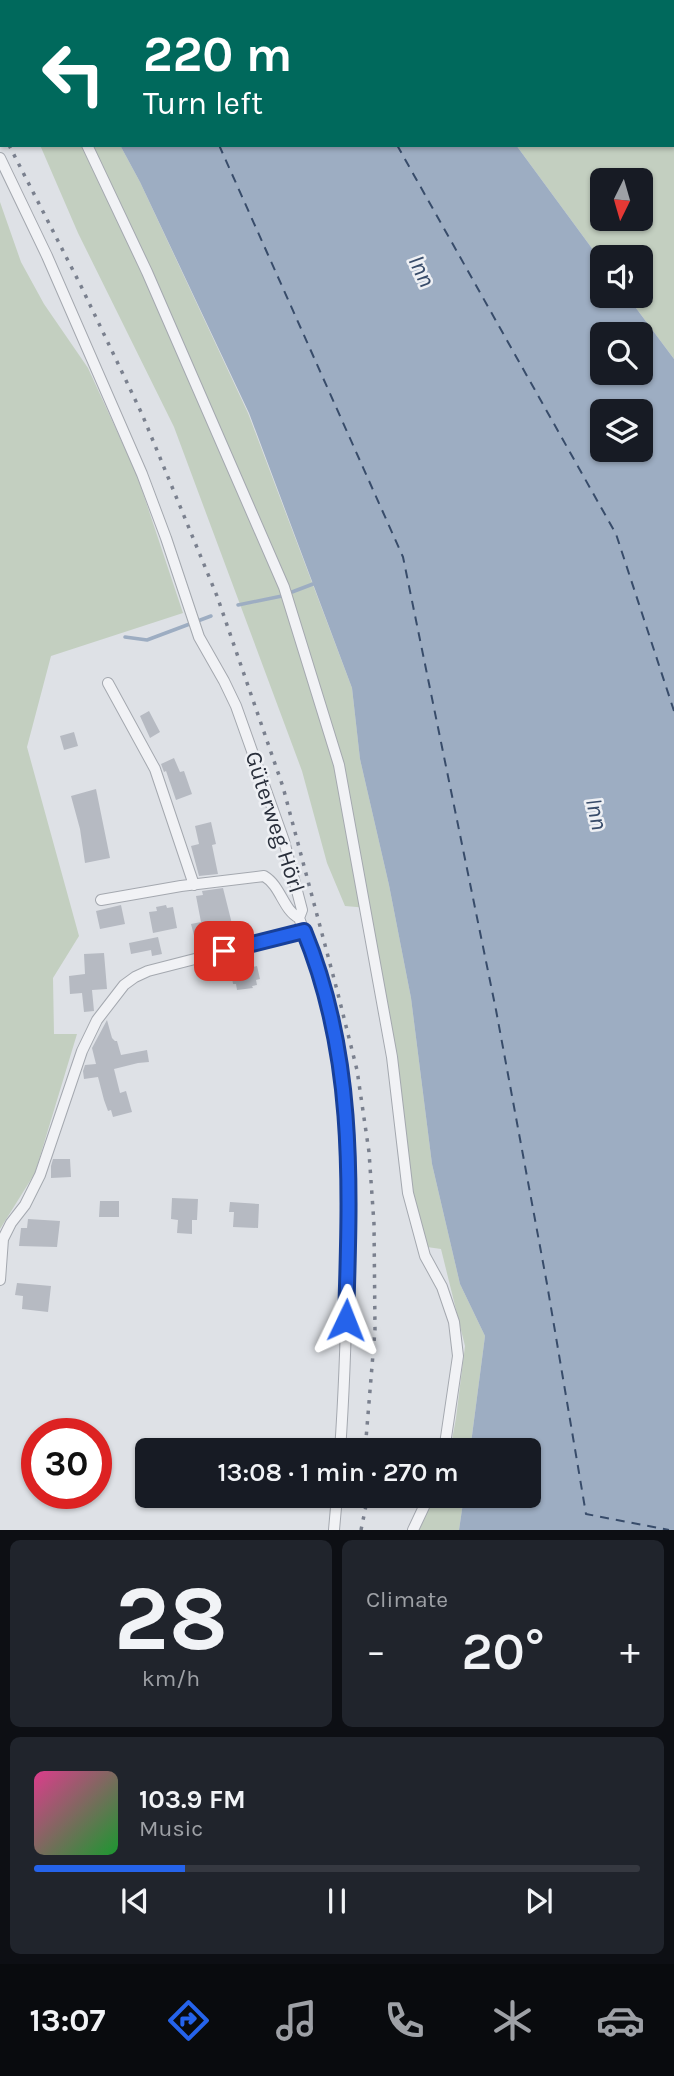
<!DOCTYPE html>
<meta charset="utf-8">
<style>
:root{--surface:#171b24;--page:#20242c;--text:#f1f3f6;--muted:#9ea1a6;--line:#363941;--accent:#2563eb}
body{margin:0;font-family:Karla,sans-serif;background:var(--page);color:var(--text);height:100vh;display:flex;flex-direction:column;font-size:26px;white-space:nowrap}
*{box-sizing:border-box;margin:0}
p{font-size:23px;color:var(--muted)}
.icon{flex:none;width:38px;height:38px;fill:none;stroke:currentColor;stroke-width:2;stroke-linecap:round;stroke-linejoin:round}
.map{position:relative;height:1530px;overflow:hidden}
.details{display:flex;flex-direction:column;gap:10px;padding:10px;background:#0d0f14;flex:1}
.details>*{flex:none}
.banner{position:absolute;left:0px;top:0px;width:676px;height:147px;box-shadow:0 2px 5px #0004;background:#00695c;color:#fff;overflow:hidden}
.needle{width:46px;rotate:185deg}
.fabs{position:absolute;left:590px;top:168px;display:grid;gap:14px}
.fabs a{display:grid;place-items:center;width:63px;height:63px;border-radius:10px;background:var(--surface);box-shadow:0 2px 5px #0004;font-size:35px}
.speed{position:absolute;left:21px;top:1418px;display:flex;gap:14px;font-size:35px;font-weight:700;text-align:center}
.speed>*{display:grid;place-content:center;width:91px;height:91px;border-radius:50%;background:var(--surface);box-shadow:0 2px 5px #0004;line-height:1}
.speed .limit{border:10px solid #d22;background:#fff;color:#111}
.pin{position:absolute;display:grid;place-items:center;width:60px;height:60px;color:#fff;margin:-30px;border-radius:14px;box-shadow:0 4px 10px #0006}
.me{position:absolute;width:77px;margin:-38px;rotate:2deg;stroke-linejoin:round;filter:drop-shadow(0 0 5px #0008)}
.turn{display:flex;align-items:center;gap:24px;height:147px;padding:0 28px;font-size:32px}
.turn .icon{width:91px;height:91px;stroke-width:2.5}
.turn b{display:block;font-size:49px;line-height:60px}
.big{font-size:52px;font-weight:600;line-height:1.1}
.details .widget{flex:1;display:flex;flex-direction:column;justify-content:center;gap:10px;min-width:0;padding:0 24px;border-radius:10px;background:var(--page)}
.details .dial{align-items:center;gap:0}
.dial b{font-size:91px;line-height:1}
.song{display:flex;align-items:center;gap:21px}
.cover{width:84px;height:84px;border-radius:10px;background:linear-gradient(135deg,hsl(330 70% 55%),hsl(130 70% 35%))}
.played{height:7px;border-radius:4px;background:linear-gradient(90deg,var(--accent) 25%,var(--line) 25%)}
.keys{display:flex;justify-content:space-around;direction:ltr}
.heat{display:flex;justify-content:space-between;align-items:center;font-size:38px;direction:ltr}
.details .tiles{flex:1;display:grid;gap:10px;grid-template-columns:1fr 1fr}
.widget:last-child{grid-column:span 2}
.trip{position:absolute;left:135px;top:1438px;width:406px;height:70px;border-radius:10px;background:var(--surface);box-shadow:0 2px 5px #0004;font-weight:600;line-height:70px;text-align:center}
.tab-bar{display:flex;height:112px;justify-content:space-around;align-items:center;background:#090b0e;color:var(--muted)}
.tab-bar .icon{width:49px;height:49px}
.tab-bar .current{color:var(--accent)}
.tab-bar b{font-size:32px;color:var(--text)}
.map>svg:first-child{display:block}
.green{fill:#c3cfc0;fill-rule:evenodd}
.water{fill:#9dadc2;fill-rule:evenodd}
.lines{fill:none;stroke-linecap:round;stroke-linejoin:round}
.stream{stroke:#9dadc2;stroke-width:3.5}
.ferry{stroke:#384c6a;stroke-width:2;stroke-dasharray:9 7;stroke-linecap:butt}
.building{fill:#b6bac2}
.minor-casing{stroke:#a4a8af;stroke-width:12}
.minor{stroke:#f1f2f5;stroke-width:10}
.rail{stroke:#7a808e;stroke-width:3.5;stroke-dasharray:3.5 7;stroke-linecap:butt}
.route-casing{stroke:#184099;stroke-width:18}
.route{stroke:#2563eb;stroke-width:12}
.labels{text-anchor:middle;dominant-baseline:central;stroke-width:5;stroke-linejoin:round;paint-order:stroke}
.street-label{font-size:23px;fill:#292f3b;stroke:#eef0f4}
.water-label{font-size:24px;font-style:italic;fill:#384c6a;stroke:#eef0f4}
</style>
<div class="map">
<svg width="674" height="1530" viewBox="0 0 674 1530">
<rect width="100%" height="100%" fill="#dee1e6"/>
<!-- green -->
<path class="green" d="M408 0H674V359L627 296H640V257H602V262L516 145H674V2H410ZM602 180H640V219H602Z
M40 145H120L140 182 248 413 352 688 360 759 389 885 411 998 432 1164 460 1284 485 1336 470 1451H450L456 1418 465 1346 441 1249 427 1247 414 1199 368 908 345 906 327 863 302 771 174 427 78 233Z
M0 202 21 262 44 304 88 368 137 475 183 613 51 656 27 747 79 936 53 978 54 1034H77L35 1173 0 1229Z
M433 1496H464L459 1530H418Z"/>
<!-- water -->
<path class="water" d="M50 0H408L410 2H51Z
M120 145H516L602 262V296H627L674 359V1530H459L464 1496H528V1451H470L485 1336 460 1284 432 1164 411 998 389 885 360 759 352 688 249 413 140 182ZM602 334H640V373H602ZM602 411H640V450H602Z"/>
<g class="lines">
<!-- stream -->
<path class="stream" d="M292 592 313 584
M238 605 282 596
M125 637 147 640 211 616"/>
<!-- ferry -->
<path class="ferry" d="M152 0 153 2
M330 0 331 2
M219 145 403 557 496 1010 547 1284 586 1514 669 1530
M397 145 616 534 674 711"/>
</g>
<!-- building -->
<path class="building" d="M149 711 160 732 150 738 140 716Z
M74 732 78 746 64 750 60 736Z
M174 758 180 772 184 771 192 794 176 800 166 771 164 772 161 764Z
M96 789 110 858 85 863 80 829 71 796Z
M211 822 216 844 212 845 218 874 199 876 191 846 199 844 195 826Z
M223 888 235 936 232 937 233 941 206 948 205 945 197 947 191 924 201 922 196 896 203 895 202 891Z
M121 905 125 924 100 929 96 911Z
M166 905 167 908 173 907 177 928 153 933 149 912 157 911 156 907Z
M158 937 162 954 152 956 151 950 131 954 129 943Z
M104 953 107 989 92 990 94 1011 84 1012 82 993 70 994 69 976 85 974 84 954Z
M229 958 230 965 252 961 253 967 257 966 260 979 256 980 257 985 252 986 253 988 237 990 236 984H233L231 971 219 974 217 961Z
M107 1020 112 1038 115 1041H117L121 1055 147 1050 149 1062 138 1063 114 1069 120 1093 126 1091 132 1112 113 1117 111 1110 108 1111 104 1100 98 1077 84 1079 83 1071 85 1065 96 1064 92 1048Z
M53 1159H70L71 1177 51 1178V1166Z
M172 1198 198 1199 197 1220H192V1234L177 1233 178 1220 171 1219Z
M100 1201H119V1217H99Z
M230 1202 259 1204 258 1228 233 1227 234 1212H229Z
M28 1219 60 1221 57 1247 19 1246 21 1228H27Z
M17 1283 51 1286 48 1312 22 1309 23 1296 15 1295Z"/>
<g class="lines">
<!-- minor casing -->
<g class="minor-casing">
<path id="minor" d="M19 0 20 2
M87 145 147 272 284 587 339 765 392 1057 408 1193 425 1256 442 1287 454 1322 458 1356 444 1451
M0 158 47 256 142 474 166 538 199 637 224 681 236 706 284 841 302 910 299 918C309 945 321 971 328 999 352 1091 350 1186 347 1280 346 1337 344 1394 340 1451
M108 683 155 769 194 885
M101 900 181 886 264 876C281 886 283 910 299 918
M0 1280 3 1239 11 1223 25 1205 40 1175 82 1051 97 1020 124 985 135 977 148 971 304 931
M334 1530 337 1496
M413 1530 429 1496"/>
</g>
<!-- minor -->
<use href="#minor" class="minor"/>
<!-- rail -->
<path class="rail" d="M0 109 2 112
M0 127 2 130
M9 145 81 286 142 414 217 596 283 787 337 990 357 1070 369 1152 374 1224 375 1330 365 1451
M361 1530 368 1496"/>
</g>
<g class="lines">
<!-- route casing -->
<g class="route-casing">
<path id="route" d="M224 951 304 931C356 1057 350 1186 346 1320"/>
</g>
<!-- route -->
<use href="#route" class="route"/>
</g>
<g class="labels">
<!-- street labels -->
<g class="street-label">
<text transform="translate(275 822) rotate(72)">Güterweg Hörl</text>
</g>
<!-- water labels -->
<g class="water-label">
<text transform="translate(422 271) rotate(65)">Inn</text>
<text transform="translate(597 814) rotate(78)">Inn</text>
</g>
</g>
</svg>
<div class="fabs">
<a><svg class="needle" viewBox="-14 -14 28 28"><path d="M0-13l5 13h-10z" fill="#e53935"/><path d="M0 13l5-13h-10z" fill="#9ea1a6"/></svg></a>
<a><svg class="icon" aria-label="sound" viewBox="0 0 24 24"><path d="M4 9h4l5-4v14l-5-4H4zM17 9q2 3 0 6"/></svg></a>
<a><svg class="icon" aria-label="search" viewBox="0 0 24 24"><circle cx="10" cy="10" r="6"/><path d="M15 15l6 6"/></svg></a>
<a><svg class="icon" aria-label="layers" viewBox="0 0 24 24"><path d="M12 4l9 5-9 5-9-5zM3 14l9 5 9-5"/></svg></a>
</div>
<div class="speed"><div class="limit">30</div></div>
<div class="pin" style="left:224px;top:951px;background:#d93025"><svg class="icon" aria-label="arrive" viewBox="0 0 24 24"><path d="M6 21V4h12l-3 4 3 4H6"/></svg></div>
<svg class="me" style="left:346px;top:1320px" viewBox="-20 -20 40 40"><path d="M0-17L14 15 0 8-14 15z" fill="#2563eb" stroke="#fff" stroke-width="4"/></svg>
<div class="trip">13:08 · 1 min · 270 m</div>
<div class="banner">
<div class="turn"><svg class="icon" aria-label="left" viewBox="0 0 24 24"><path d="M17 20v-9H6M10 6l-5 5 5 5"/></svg><div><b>220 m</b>Turn left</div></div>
</div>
</div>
<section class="details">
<div class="tiles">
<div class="widget dial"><b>28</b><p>km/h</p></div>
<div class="widget"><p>Climate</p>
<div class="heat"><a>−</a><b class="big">20°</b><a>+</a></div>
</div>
<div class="widget">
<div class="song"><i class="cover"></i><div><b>103.9 FM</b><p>Music</p></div></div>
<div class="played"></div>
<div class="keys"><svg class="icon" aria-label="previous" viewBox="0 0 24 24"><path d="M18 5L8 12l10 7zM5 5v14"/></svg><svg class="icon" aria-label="pause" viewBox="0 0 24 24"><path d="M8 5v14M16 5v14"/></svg><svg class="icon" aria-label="next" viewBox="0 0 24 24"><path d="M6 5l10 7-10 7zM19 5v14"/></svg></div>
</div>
</div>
</section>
<nav class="tab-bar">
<b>13:07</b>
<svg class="icon current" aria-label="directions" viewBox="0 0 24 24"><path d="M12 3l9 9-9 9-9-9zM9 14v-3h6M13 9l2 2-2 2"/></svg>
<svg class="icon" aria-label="music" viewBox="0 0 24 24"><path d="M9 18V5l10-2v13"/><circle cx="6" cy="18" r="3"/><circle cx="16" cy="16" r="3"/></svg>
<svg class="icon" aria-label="phone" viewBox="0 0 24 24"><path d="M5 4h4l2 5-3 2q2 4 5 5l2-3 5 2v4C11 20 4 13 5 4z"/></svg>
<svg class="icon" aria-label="climate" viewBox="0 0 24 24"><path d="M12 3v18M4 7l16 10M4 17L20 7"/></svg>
<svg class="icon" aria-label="car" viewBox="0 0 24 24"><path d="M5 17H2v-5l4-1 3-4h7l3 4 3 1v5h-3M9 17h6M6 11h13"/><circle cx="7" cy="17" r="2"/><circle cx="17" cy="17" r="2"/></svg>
</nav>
